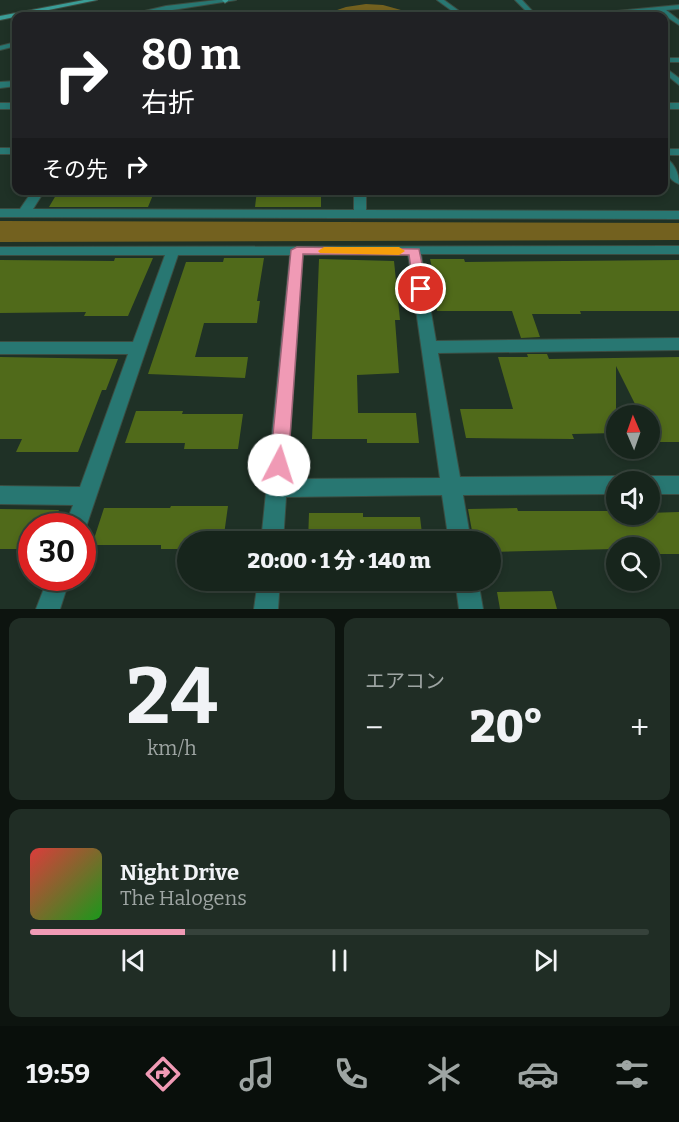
<!DOCTYPE html>
<html lang="ja">
<meta charset="utf-8">
<style>
:root{--surface:#17251c;--page:#202d25;--text:#f1f3f6;--muted:#9ea5a3;--line:#36423b;--accent:#f09ab5}
body{margin:0;font-family:Bitter,"Noto Sans JP",serif;background:var(--page);color:var(--text);height:100vh;display:flex;flex-direction:column;font-size:22px;white-space:nowrap}
*{box-sizing:border-box;margin:0}
p{font-size:20px;color:var(--muted)}
.icon{flex:none;width:33px;height:33px;fill:none;stroke:currentColor;stroke-width:2;stroke-linecap:round;stroke-linejoin:round}
.map{position:relative;height:609px;overflow:hidden}
.details{display:flex;flex-direction:column;gap:9px;padding:9px;background:#0d140f;flex:1}
.details>*{flex:none}
.top-card{position:absolute;left:12px;top:12px;width:656px;height:183px;border-radius:12px;box-shadow:0 3px 9px #0003,0 0 0 2px var(--line);background:#202124;color:#fff;overflow:hidden}
.needle{width:39px;rotate:358deg}
.buttons{position:absolute;left:606px;top:405px;display:grid;gap:12px}
.buttons a{display:grid;place-items:center;width:54px;height:54px;border-radius:50%;background:var(--surface);box-shadow:0 3px 9px #0003,0 0 0 2px var(--line);font-size:30px}
.speed{position:absolute;left:18px;top:513px;display:flex;gap:12px;font-size:30px;font-weight:700;text-align:center}
.speed>*{display:grid;place-content:center;width:78px;height:78px;border-radius:50%;background:var(--surface);box-shadow:0 3px 9px #0003,0 0 0 2px var(--line);line-height:1}
.speed .limit{border:9px solid #d22;background:#fff;color:#111}
.pin{position:absolute;display:grid;place-items:center;width:51px;height:51px;color:#fff;margin:-26px;border:3px solid #fff;border-radius:50%;box-shadow:0 2px 6px #0007}
.me{position:absolute;width:66px;margin:-33px;rotate:5deg;stroke-linejoin:round;filter:drop-shadow(0 0 4px #0008)}
.turn{display:flex;align-items:center;gap:21px;height:126px;padding:0 30px;font-size:27px}
.turn .icon{width:78px;height:78px;stroke-width:2.5}
.turn b{display:block;font-size:42px;line-height:51px}
.then{display:flex;align-items:center;height:57px;padding:0 30px;background:#0003;gap:12px;font-size:22px}
.big{font-size:45px;font-weight:800;line-height:1.1}
.details .tile{flex:1;display:flex;flex-direction:column;justify-content:center;gap:9px;min-width:0;padding:0 21px;border-radius:12px;background:var(--page)}
.details .dial{align-items:center;gap:0}
.dial b{font-size:78px;line-height:1}
.song{display:flex;align-items:center;gap:18px}
.cover{width:72px;height:72px;border-radius:9px;background:linear-gradient(135deg,hsl(0 70% 55%),hsl(120 70% 35%))}
.played{height:6px;border-radius:3px;background:linear-gradient(90deg,var(--accent) 25%,var(--line) 25%)}
.keys{display:flex;justify-content:space-around;direction:ltr}
.heat{display:flex;justify-content:space-between;align-items:center;font-size:33px;direction:ltr}
.details .tiles{flex:1;display:grid;gap:9px;grid-template-columns:1fr 1fr}
.tile:last-child{grid-column:span 2}
.trip{position:absolute;left:177px;top:531px;width:324px;height:60px;border-radius:30px;background:var(--surface);box-shadow:0 3px 9px #0003,0 0 0 2px var(--line);font-weight:800;line-height:60px;text-align:center}
.dock{display:flex;height:96px;justify-content:space-around;align-items:center;background:#090f0b;color:var(--muted)}
.dock .icon{width:42px;height:42px}
.dock .on{color:var(--accent)}
.dock b{font-size:27px;color:var(--text)}
.map>svg:first-child{display:block}
.forest{fill:#73611f}
.building{fill:#506a1a}
.lines{fill:none;stroke-linecap:round;stroke-linejoin:round}
.street-casing{stroke:#3b4c41;stroke-width:2}
.secondary-casing{stroke:#3b4c41;stroke-width:2}
.street{fill:#287772;fill-rule:evenodd}
.secondary{fill:#3a9d97;fill-rule:evenodd}
.route{fill:#f09ab5;stroke:#9c6476;stroke-width:1.5}
.slow{fill:#f59e0b}
</style>
<div class="map">
<svg width="679" height="609" viewBox="0 0 679 609">
<rect width="100%" height="100%" fill="#1f3126"/>
<!-- forest -->
<path class="forest" d="M366 4 383 5 401 10V12L396 16H319L346 7Z
M0 221 679 223V240L0 242Z"/>
<!-- building -->
<path class="building" d="M59 190H155L148 207H49Z
M257 190H321V207H255Z
M115 258H153L128 316H84L86 312 0 313V260L114 261Z
M224 258H264L257 301H260L257 323H204L195 357H248L245 378 148 374 186 262H223Z
M319 259 394 261 400 320H395L399 373 357 375 358 413H416L419 443H367V439H312Z
M430 259H464L465 262 679 260V311H580L581 314H532L540 337 521 338 512 311H437L434 294H438Z
M527 354H547L549 359 679 357V442H654L650 433V416H641L616 366V433L572 434 574 439 466 438 460 409H513L498 357H528Z
M0 357 118 359 106 390H102L78 452H16L22 439H0Z
M136 411H183L182 414H243L238 449H184L185 443H125Z
M171 506H228L223 542H188V549H161V545H92L104 508H170Z
M517 508 518 511H616V514L679 512V554H650V548H616V554L615 549 490 552V542H474L468 509Z
M0 509 59 510 52 526H32V549H0Z
M309 513H363V517H420L423 542H308Z
M552 591 557 609H500L497 592Z"/>
<g class="lines">
<!-- street casing -->
<g class="street-casing">
<path id="street" d="M217 0H236L134 16H123L166 6Z
M437 0H444L466 16H459Z
M515 0H522L537 16H531Z
M679 5V9L666 10 679 20V25L658 11 565 16Z
M16 42V46L0 50V46Z
M663 58H679V62H663Z
M663 66 679 78V85L663 72Z
M0 82 16 81V86L0 88Z
M0 103H16V109H0Z
M663 103H679V109H663Z
M0 148H16V154H0Z
M663 149H679V155H663Z
M663 157C674 161 679 173 679 184 668 180 663 168 663 157Z
M33 190H45L33 209 354 210V190H366V210L679 211V219L0 217V209H20Z
M679 246V254H421L436 341 679 338V350L438 353 460 477 616 476 624 482H616V494L463 495 471 542H449L442 495 286 497 283 542H261L290 255H178L84 533 82 526H65L73 505 0 504V486L80 487 128 354H0V342H133L165 255H0V247ZM408 254 440 478 287 479 303 255Z
M650 476H679V494H650V482H642Z
M48 578H70L60 609H36Z
M258 580H280L278 609H254Z
M455 580H478L483 609H459Z"/>
</g>
<!-- secondary casing -->
<g class="secondary-casing">
<path id="secondary" d="M84 0H97L0 20V16Z
M222 0H228V1L225 3Z"/>
</g>
<!-- street -->
<use href="#street" class="street"/>
<!-- secondary -->
<use href="#secondary" class="secondary"/>
</g>
<!-- route -->
<path class="route" d="M297 247 419 249 427 289 421 294 414 289 409 255 303 254 288 465 285 470 279 472 272 470 270 465 291 250Z"/>
<!-- slow -->
<path class="slow" d="M324 247H399L405 251 399 255 320 253 318 251Z"/>
</svg>
<div class="buttons">
<a><svg class="needle" viewBox="-14 -14 28 28"><path d="M0-13l5 13h-10z" fill="#e53935"/><path d="M0 13l5-13h-10z" fill="#9ea5a3"/></svg></a>
<a><svg class="icon" aria-label="sound" viewBox="0 0 24 24"><path d="M4 9h4l5-4v14l-5-4H4zM17 9q2 3 0 6"/></svg></a>
<a><svg class="icon" aria-label="search" viewBox="0 0 24 24"><circle cx="10" cy="10" r="6"/><path d="M15 15l6 6"/></svg></a>
</div>
<div class="speed"><div class="limit">30</div></div>
<div class="pin" style="left:421px;top:289px;background:#d93025"><svg class="icon" aria-label="arrive" viewBox="0 0 24 24"><path d="M6 21V4h12l-3 4 3 4H6"/></svg></div>
<svg class="me" style="left:279px;top:465px" viewBox="-20 -20 40 40"><circle r="19" fill="#fff"/><path d="M0-13L10 11 0 6-10 11z" fill="#f09ab5"/></svg>
<div class="trip">20:00 · 1 分 · 140 m</div>
<div class="top-card">
<div class="turn"><svg class="icon" aria-label="right" viewBox="0 0 24 24"><path d="M7 20v-9h11M14 6l5 5-5 5"/></svg><div><b>80 m</b>右折</div></div>
<div class="then">その先<svg class="icon" aria-label="right" viewBox="0 0 24 24"><path d="M7 20v-9h11M14 6l5 5-5 5"/></svg></div>
</div>
</div>
<section class="details">
<div class="tiles">
<div class="tile dial"><b>24</b><p>km/h</p></div>
<div class="tile"><p>エアコン</p>
<div class="heat"><a>−</a><b class="big">20°</b><a>+</a></div>
</div>
<div class="tile">
<div class="song"><i class="cover"></i><div><b>Night Drive</b><p>The Halogens</p></div></div>
<div class="played"></div>
<div class="keys"><svg class="icon" aria-label="previous" viewBox="0 0 24 24"><path d="M18 5L8 12l10 7zM5 5v14"/></svg><svg class="icon" aria-label="pause" viewBox="0 0 24 24"><path d="M8 5v14M16 5v14"/></svg><svg class="icon" aria-label="next" viewBox="0 0 24 24"><path d="M6 5l10 7-10 7zM19 5v14"/></svg></div>
</div>
</div>
</section>
<nav class="dock">
<b>19:59</b>
<svg class="icon on" aria-label="directions" viewBox="0 0 24 24"><path d="M12 3l9 9-9 9-9-9zM9 14v-3h6M13 9l2 2-2 2"/></svg>
<svg class="icon" aria-label="music" viewBox="0 0 24 24"><path d="M9 18V5l10-2v13"/><circle cx="6" cy="18" r="3"/><circle cx="16" cy="16" r="3"/></svg>
<svg class="icon" aria-label="phone" viewBox="0 0 24 24"><path d="M5 4h4l2 5-3 2q2 4 5 5l2-3 5 2v4C11 20 4 13 5 4z"/></svg>
<svg class="icon" aria-label="climate" viewBox="0 0 24 24"><path d="M12 3v18M4 7l16 10M4 17L20 7"/></svg>
<svg class="icon" aria-label="car" viewBox="0 0 24 24"><path d="M5 17H2v-5l4-1 3-4h7l3 4 3 1v5h-3M9 17h6M6 11h13"/><circle cx="7" cy="17" r="2"/><circle cx="17" cy="17" r="2"/></svg>
<svg class="icon" aria-label="filters" viewBox="0 0 24 24"><path d="M4 7h16M4 17h16"/><circle cx="9" cy="7" r="2"/><circle cx="15" cy="17" r="2"/></svg>
</nav>
